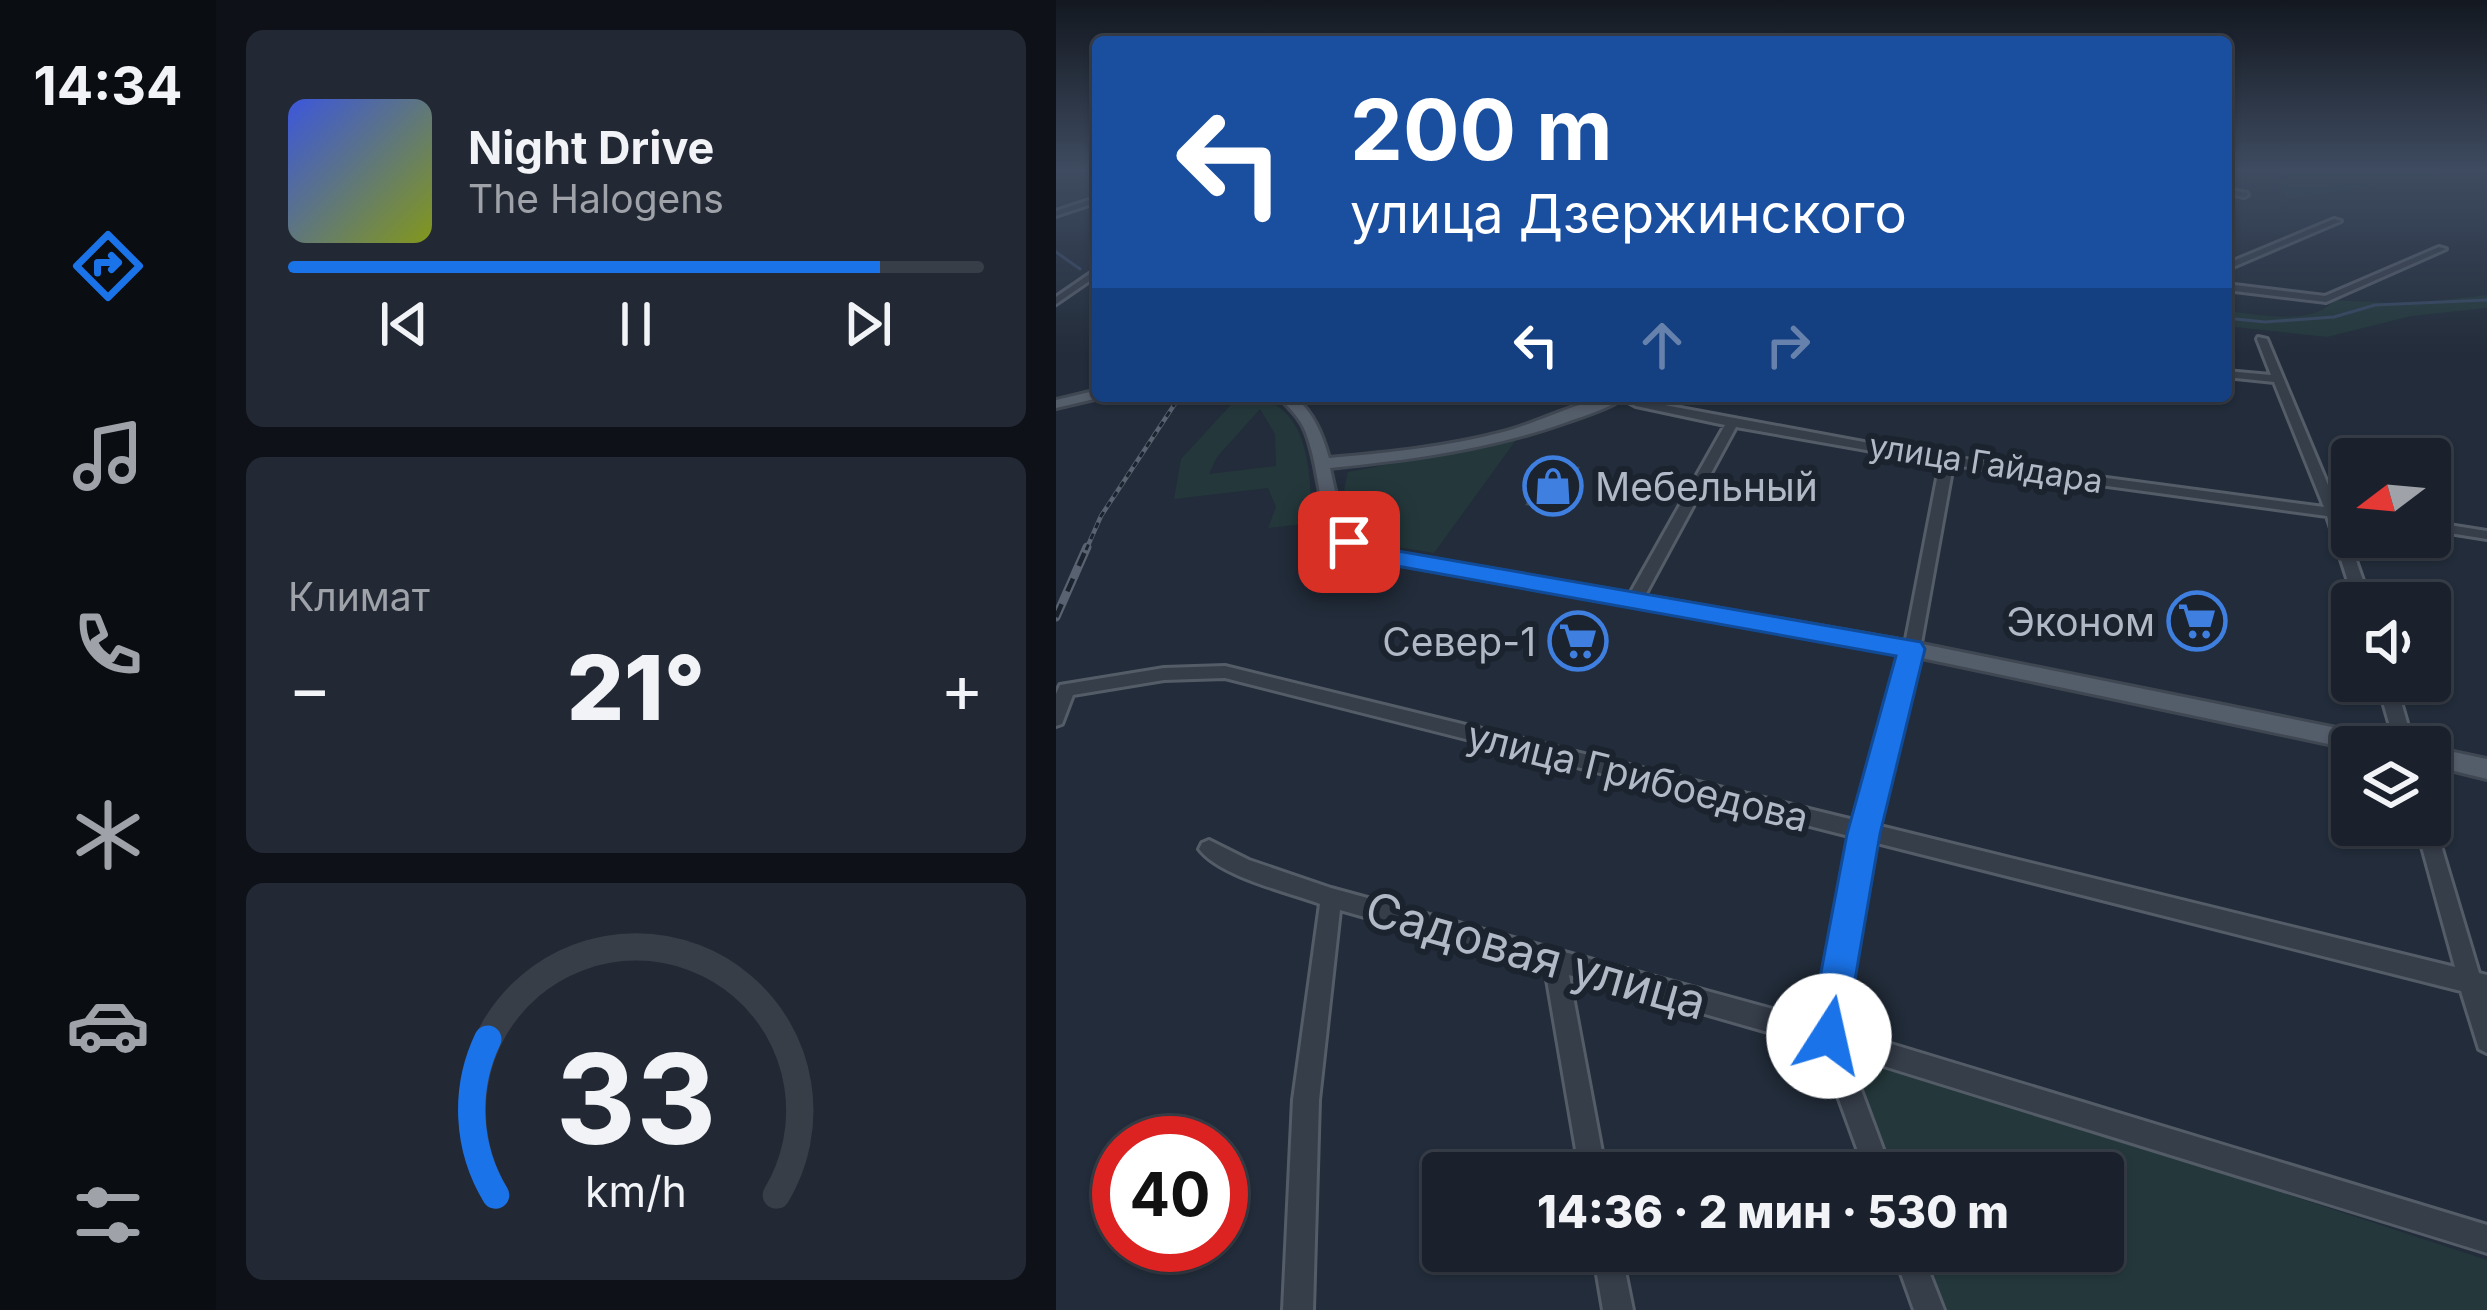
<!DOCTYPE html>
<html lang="ru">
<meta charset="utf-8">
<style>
:root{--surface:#1a212c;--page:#232934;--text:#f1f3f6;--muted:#9fa3a9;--line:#383e48;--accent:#1a73e8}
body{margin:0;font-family:Inter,sans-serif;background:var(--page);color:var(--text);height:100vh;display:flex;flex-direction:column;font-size:45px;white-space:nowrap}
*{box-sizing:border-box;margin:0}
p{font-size:39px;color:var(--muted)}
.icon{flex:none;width:66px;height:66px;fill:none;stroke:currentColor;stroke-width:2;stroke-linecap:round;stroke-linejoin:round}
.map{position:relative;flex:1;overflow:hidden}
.panel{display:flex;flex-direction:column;gap:30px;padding:30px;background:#0e1218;width:840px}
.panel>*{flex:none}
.banner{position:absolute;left:36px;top:36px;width:1140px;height:366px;border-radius:12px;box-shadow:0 3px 9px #0004,0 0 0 3px var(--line);background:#1a4fa0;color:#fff;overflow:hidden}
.needle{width:78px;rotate:254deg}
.controls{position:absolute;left:1275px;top:438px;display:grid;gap:24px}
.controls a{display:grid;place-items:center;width:120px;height:120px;border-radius:12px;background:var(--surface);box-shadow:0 3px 9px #0004,0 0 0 3px var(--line);font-size:60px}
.speed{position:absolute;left:36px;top:1116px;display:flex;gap:24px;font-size:60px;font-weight:700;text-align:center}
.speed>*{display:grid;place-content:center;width:156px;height:156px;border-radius:50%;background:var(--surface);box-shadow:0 3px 9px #0004,0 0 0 3px var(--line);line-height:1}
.speed .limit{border:18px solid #d22;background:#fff;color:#111}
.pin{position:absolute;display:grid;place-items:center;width:102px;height:102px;color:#fff;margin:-51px;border-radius:24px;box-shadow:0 6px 18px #0006}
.me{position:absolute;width:132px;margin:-66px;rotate:10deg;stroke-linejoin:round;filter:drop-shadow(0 0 9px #0008)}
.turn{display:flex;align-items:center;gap:42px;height:252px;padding:0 60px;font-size:54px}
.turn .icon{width:156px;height:156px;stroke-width:2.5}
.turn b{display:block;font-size:84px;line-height:102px}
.lanes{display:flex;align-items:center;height:114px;padding:0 60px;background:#0003;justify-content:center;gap:60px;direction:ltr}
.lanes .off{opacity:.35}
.big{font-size:90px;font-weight:800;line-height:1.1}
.panel .tile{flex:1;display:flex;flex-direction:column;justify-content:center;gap:18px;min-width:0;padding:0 42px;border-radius:18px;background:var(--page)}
.panel .dial{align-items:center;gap:0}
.dial svg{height:312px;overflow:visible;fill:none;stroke:var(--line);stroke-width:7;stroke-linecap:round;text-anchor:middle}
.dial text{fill:var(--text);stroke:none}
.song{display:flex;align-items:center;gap:36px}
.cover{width:144px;height:144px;border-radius:18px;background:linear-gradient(135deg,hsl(230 70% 55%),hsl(70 70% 35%))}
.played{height:12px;border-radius:6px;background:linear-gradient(90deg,var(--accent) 85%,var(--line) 85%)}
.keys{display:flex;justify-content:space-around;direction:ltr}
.heat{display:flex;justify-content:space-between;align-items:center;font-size:66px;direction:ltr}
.trip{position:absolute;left:366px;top:1152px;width:702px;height:120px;border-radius:12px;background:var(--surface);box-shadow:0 3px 9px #0004,0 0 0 3px var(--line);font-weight:800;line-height:120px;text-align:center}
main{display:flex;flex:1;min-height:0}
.tabs{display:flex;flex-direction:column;width:216px;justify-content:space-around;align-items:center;background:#0a0d12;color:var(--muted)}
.tabs .icon{width:84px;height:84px}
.tabs .current{color:var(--accent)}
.tabs b{font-size:54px;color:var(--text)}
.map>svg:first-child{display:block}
.green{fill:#24383b;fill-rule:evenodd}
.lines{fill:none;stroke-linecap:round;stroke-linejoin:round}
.stream{stroke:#364761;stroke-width:3}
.building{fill:#3e4a59}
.minor-casing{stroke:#545c68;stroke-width:6}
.major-casing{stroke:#3f4753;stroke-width:6}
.minor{fill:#363e4a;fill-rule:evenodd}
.major{fill:#545d6a;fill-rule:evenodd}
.rail-far1-casing{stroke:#586271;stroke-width:4.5}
.rail-casing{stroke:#586271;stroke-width:9}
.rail-far1{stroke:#1b232f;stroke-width:3;stroke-dasharray:6;stroke-linecap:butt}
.rail{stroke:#1b232f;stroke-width:4.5;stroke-dasharray:14;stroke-linecap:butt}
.route{fill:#1a73e8;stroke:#114b97;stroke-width:3}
.labels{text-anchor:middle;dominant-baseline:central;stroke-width:12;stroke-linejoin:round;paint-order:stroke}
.far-street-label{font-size:33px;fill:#b1b9c6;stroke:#1b232f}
.poi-label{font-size:39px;fill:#b1b9c6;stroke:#1b232f;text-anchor:end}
.street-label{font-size:39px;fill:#b1b9c6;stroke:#1b232f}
.near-street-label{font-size:48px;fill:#b1b9c6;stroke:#1b232f}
</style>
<main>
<nav class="tabs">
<b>14:34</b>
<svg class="icon current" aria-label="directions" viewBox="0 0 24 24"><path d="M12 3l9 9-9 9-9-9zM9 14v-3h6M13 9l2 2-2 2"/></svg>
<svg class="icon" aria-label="music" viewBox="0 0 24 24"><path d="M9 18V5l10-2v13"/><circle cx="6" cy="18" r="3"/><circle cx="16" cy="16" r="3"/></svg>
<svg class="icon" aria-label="phone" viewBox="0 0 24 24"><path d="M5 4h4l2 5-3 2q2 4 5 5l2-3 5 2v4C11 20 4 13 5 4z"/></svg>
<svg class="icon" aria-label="climate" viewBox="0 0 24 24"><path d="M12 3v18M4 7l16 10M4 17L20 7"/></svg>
<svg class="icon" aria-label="car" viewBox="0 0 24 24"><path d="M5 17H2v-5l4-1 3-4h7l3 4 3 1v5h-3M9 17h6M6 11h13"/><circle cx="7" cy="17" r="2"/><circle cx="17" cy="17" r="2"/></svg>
<svg class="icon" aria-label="filters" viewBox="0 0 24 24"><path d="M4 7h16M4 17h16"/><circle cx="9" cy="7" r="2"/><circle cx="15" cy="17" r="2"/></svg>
</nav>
<section class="panel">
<div class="tile">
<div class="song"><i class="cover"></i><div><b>Night Drive</b><p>The Halogens</p></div></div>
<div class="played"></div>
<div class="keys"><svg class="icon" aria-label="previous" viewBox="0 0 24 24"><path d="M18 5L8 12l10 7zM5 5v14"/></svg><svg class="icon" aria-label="pause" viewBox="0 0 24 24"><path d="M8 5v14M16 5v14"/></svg><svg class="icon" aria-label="next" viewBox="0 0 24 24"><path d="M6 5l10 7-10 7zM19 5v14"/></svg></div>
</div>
<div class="tile"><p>Климат</p>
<div class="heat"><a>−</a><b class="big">21°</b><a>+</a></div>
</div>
<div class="tile dial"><svg viewBox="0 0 100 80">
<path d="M14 69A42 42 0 1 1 86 69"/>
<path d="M14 69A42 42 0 0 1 12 29" stroke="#1a73e8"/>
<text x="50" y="56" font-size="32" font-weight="700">33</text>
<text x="50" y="72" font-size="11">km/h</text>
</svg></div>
</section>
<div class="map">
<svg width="1431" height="1310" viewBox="0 0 1431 1310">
<rect width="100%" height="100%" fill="#222c3a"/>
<!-- green -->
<path class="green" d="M1232 172H1407L1232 199 1221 181Z
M1431 295V308L1355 316 1271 337 1170 326V311C1201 314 1257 327 1278 300L1350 304Z
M183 396C255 396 254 470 256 523L212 528 220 507 212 488 118 499 125 459ZM204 409 219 434 220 466 153 474 161 457Z
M460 440 378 553C323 543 272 544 292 472Z
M785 1048 1431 1260V1310H883L861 1251H1047V1173H832Z"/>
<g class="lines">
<!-- stream -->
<path class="stream" d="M0 252 24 269
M1170 318 1209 322 1278 317 1319 305 1431 300"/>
</g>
<!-- building -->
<path class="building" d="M500 464 524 467 493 509 469 505Z"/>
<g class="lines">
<!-- minor casing -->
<g class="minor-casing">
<path id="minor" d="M1170 189 1191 193 1192 195 1188 197 1170 193Z
M42 197V202L0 216V211Z
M1278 219 1285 221 1170 270V264Z
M1383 247 1390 249 1270 302 1170 290V284L1269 296Z
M42 268V275L0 304V297Z
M1202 337 1211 339 1282 509 1296 511V519L1285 518 1315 603H1299L1271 516 897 465 862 660 820 825 1399 967 1360 825H1374V818L1377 819 1423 973 1431 975V1053L1423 1049 1405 991 817 842 786 1029 1431 1225V1253L792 1055 836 1173H810L764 1047 513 975 550 1173H524L489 968 284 910 263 1100 257 1310H227L237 1100 264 904C231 892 163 876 143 849L146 843 153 840 193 860 275 888 764 1022 797 837 169 678 108 680 17 695 6 724 0 726V694L4 685 108 668 169 666 802 821 846 660 884 463 680 427 587 599 579 604 571 599 669 425 580 406 561 396H576L587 401 872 454 1268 507 1218 382 1170 377V371L1215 375 1201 339Z
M1374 522 1431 531V539L1374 530Z
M1321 681H1339L1358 747H1340Z
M537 1251H565L577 1310H547Z
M837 1251H865L888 1310H858Z"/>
</g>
<!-- major casing -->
<g class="major-casing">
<path id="major" d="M42 390V396L47 397 0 408V400Z
M222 396H238C258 414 266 433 273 458 331 453 390 447 447 432 486 422 531 396 570 396 554 408 531 415 511 422 435 449 355 460 274 468 282 505 285 527 318 549L856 642 1330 738 1338 740 1342 747 1296 749 856 656 306 558C255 523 269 484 250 433 244 417 233 408 222 396Z
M1373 747H1374L1431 759V779L1374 765Z"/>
</g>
<!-- minor -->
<use href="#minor" class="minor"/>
<!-- major -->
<use href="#major" class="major"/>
<!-- rail-far1 casing -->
<g class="rail-far1-casing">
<path id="rail-far1" d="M30 550 45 516 124 396"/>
</g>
<!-- rail casing -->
<g class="rail-casing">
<path id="rail" d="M0 617 31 547"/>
</g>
<!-- rail-far1 -->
<use href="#rail-far1" class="rail-far1"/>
<!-- rail -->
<use href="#rail" class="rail"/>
</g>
<!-- sky -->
<linearGradient id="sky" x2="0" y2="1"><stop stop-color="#131820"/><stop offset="0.48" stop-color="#3e4b60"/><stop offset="1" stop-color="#3e4b60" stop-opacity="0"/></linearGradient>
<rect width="1431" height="355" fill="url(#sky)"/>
<!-- route -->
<path class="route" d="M293 534 319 547 865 642 869 649 824 834 787 1050 773 1056 759 1050 753 1036 791 834 840 656 313 561 282 542Z"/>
<!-- icons -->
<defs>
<g id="shop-ring" transform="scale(3)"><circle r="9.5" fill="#1b232f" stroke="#3f7fe0" stroke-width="1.5"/><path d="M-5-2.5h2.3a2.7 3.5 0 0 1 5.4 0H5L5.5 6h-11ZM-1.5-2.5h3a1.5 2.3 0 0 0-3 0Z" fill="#3f7fe0"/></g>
<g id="supermarket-ring" transform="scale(3)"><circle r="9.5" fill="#1b232f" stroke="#3f7fe0" stroke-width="1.5"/><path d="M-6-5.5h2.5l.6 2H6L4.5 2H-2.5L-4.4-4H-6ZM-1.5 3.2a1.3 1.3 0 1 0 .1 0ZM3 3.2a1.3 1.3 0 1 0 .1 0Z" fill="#3f7fe0"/></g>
</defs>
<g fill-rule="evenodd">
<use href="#shop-ring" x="497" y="486"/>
<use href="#supermarket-ring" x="1141" y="621"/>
<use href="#supermarket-ring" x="522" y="641"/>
</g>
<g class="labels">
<!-- far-street labels -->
<g class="far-street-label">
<text transform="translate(930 463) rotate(9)">улица Гайдара</text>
</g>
<!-- poi labels -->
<g class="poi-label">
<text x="539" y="486" text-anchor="start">Мебельный</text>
<text x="1099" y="621">Эконом</text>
<text x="480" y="641">Север-1</text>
</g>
<!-- street labels -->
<g class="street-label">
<text transform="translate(582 776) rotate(14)">улица Грибоедова</text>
</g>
<!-- near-street labels -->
<g class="near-street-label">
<text transform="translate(480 955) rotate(16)">Садовая улица</text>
</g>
</g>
</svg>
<div class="controls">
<a><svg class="needle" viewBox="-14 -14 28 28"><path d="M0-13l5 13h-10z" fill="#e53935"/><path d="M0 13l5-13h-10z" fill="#9fa3a9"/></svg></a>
<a><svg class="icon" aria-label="sound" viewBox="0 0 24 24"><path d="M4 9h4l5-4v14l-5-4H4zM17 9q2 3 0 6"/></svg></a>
<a><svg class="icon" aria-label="layers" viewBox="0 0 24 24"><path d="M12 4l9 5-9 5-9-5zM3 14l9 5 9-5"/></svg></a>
</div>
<div class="speed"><div class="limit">40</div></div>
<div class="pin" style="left:293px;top:542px;background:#d93025"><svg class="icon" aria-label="arrive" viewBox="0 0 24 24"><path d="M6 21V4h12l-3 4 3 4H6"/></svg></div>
<svg class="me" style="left:773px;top:1036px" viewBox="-20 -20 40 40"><circle r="19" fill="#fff"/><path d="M0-13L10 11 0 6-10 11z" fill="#1a73e8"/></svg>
<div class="trip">14:36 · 2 мин · 530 m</div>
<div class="banner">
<div class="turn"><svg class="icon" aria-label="left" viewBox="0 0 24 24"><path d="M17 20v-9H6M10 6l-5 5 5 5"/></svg><div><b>200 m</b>улица Дзержинского</div></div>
<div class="lanes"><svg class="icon" aria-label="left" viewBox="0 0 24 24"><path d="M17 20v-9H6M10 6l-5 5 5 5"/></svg><svg class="icon off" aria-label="ahead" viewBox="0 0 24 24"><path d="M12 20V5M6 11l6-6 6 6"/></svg><svg class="icon off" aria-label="right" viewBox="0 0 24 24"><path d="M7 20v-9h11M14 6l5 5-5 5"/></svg></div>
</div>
</div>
</main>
